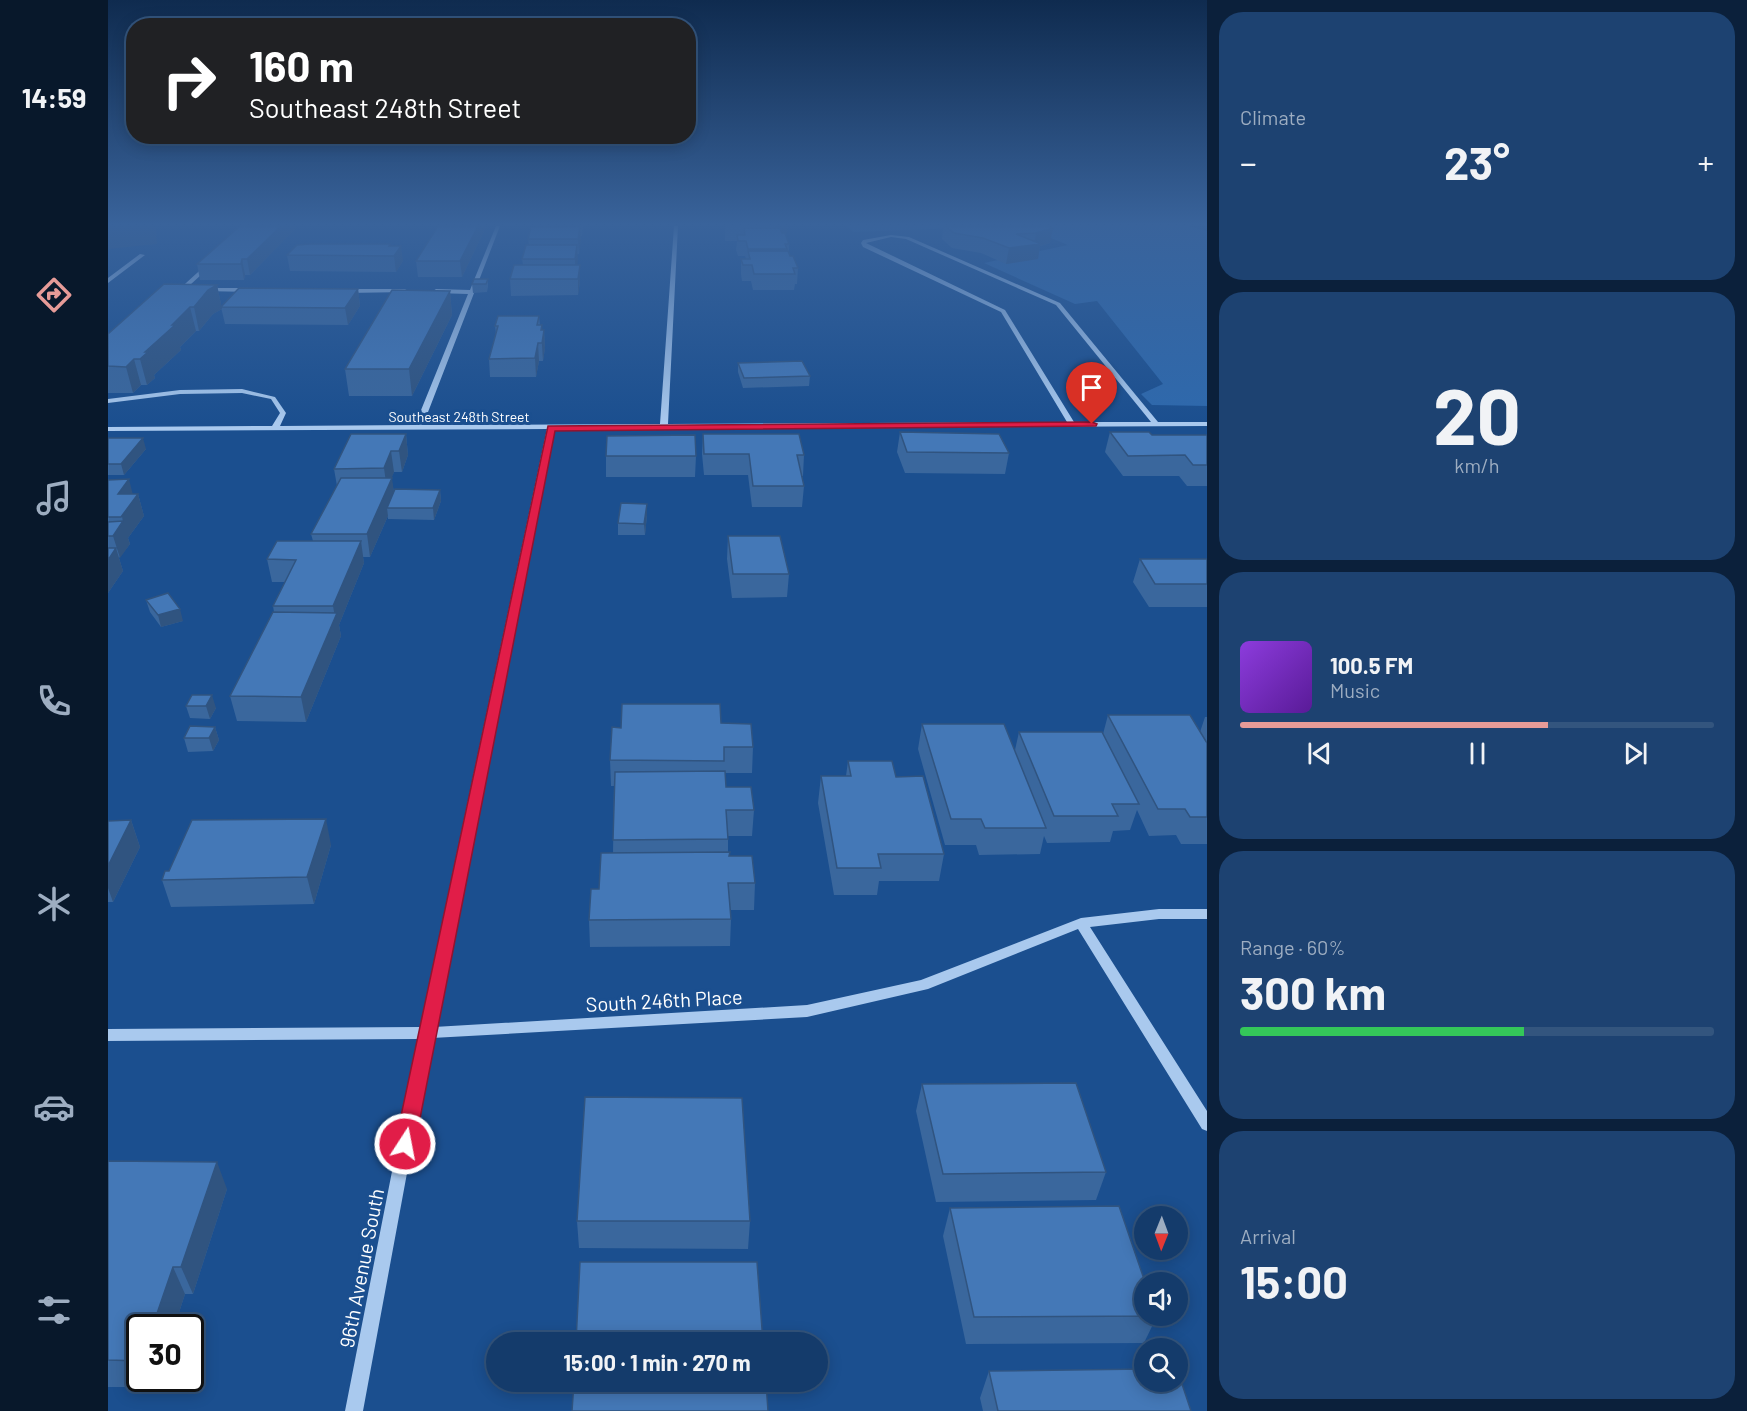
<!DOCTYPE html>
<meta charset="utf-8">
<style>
:root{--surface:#143b6b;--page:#1d4271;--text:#f1f3f6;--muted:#9dadc1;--line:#33557e;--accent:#e69b98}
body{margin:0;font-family:Barlow,sans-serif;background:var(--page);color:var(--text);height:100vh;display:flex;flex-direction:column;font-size:22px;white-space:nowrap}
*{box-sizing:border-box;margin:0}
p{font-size:20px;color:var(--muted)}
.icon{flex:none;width:33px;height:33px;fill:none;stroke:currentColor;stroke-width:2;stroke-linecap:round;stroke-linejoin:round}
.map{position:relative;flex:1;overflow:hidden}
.details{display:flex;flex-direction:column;gap:12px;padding:12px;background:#0b203b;width:540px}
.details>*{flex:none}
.top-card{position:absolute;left:18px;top:18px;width:570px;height:126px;border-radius:24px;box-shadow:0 3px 15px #0003,0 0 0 2px var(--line);background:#202124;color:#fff;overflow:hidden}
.needle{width:39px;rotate:181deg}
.tools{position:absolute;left:1026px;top:1206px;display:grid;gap:12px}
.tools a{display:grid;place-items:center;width:54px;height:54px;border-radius:50%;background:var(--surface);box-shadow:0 3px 15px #0003,0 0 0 2px var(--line);font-size:30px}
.speed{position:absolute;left:18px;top:1314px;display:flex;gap:12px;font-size:30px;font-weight:700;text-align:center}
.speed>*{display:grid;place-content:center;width:78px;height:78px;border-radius:50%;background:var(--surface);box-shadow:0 3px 15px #0003,0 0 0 2px var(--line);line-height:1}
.speed .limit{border:3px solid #111;border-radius:9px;background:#fff;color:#111}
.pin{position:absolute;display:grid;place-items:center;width:51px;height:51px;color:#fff;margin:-62px -26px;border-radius:50% 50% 50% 0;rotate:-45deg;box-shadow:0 0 6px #0007}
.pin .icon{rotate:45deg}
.me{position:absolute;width:66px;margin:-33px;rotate:11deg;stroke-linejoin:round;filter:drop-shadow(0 0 4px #0008)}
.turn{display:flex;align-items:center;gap:21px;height:126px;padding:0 24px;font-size:27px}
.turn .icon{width:78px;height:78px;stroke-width:2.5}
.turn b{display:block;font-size:42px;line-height:51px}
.big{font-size:45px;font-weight:700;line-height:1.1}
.details .widget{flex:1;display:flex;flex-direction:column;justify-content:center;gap:9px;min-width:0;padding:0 21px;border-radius:24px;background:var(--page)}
.details .dial{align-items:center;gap:0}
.dial b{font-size:78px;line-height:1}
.song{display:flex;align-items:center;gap:18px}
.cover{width:72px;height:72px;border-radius:9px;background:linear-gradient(135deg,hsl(270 70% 55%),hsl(270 70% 35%))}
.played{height:6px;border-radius:3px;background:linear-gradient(90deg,var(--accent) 65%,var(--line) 65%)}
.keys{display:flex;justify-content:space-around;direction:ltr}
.heat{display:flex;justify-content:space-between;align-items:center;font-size:33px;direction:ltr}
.charge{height:9px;border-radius:4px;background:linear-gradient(90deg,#34c759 60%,var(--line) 0)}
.trip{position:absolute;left:378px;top:1332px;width:342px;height:60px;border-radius:30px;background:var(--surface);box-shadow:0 3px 15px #0003,0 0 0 2px var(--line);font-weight:700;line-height:60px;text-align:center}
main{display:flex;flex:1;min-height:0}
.dock{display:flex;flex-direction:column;width:108px;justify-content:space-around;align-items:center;background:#08182b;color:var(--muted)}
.dock .icon{width:42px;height:42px}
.dock .on{color:var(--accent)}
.dock b{font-size:27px;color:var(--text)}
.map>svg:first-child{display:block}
.green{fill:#2e69ad}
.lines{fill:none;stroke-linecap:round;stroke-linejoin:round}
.minor{fill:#a9c9ee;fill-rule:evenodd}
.wall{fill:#3a679d}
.shaded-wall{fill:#305480}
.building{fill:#4478b7;stroke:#305480;stroke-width:1.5}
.route{fill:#e11d48;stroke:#92132f;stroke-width:1.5}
.labels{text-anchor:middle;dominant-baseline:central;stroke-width:6;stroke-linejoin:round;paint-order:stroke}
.far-street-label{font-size:14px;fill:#fff;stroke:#1b4f8f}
.near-street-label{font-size:20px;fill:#fff;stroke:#1b4f8f}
</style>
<main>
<nav class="dock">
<b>14:59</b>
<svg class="icon on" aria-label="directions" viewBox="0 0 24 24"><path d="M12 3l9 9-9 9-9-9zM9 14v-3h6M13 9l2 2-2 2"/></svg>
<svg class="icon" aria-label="music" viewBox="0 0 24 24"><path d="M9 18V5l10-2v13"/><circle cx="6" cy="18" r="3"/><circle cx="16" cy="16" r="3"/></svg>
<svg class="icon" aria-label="phone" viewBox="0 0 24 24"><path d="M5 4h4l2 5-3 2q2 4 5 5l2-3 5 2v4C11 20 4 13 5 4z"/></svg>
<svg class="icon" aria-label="climate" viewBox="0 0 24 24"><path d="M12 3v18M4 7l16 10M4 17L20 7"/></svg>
<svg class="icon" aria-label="car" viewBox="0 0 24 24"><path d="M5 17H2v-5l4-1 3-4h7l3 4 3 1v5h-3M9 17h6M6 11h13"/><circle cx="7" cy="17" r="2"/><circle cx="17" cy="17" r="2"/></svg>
<svg class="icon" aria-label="filters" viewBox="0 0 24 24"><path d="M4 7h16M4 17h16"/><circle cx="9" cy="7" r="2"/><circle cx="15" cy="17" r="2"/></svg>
</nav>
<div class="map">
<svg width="1099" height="1411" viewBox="0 0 1099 1411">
<rect width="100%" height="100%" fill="#1b4f8f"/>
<!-- green -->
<path class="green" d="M740 226H900L745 232Z
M913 226H1080L1099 231V406L1044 405 1033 394 1055 384 989 301 967 304 876 263 960 245Z"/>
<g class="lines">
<!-- minor -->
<path class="minor" d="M388 226H392L315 425 552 424 566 226H570L560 424 959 422 893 312 755 247 753 243 755 240 783 235 801 237 952 303 1050 422H1099V426L446 429 326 1027 699 1005 813 980 973 918 1051 909H1099V919H1051L982 927 1099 1111V1131L1094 1129 970 929 820 989 699 1017 324 1038 255 1411H237L310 1039 0 1041V1029L312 1027 439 429 0 431V427L164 426 172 413 163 399 134 393 72 394 0 403V399L72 390 134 389 167 397 178 413 172 426 307 425 360 294 328 293 325 291 328 289 362 290ZM783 237 798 239 948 305 1043 422H966L897 310 758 243Z
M32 254 37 255 0 283V278Z
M100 263 105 264 71 295H67V293Z
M97 288H144L147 290 144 292 95 291 94 290Z
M297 289 300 291 299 292 238 293 235 291 238 289Z"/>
</g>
<!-- wall -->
<path class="wall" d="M190 226 142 275H137L136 280H92L89 264Z
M426 226H475L474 236H473L471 254H469V265H472V281L470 295 403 296 402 279 415 265 414 259 421 245 420 239Z
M617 226H680L679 233H677L681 244V253L690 268 689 284H687L686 290H645L643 281H634L633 274V259H638L637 256H630L628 250 629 241H617Z
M835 226H943L942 243 932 246 930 259 898 264 873 253 844 248 834 239Z
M378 227 354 277H310L308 261Z
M283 246 295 261 288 272 182 271 179 255Z
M380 279V287L379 292 365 293 364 284Z
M109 285 114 309 105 314 91 331H88L72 347 73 350 46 375 47 378 39 385H33L25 393H0V334Z
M250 289 252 306 240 325 117 324 113 307Z
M342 291 344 315 304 396H241L237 369Z
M431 316 432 325 434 330H436L437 348 435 361H431L428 377H382L381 359 388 334 387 326Z
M630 363 702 376 701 386 635 388 630 372Z
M792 432 901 453 897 474 797 473 789 452Z
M1002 432 1044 435H1099V486H1079L1071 476H1015L997 452Z
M298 434 300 455 294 472H286L283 478 286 492 332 490 333 501 326 520 280 519V516L262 557H255L256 563 231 625 233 636 198 722 129 721 122 696 166 612 165 606 177 582H164L159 559 205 541 203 534 229 486 226 469Z
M595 434 696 455 695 476H694L696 486 694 507H644L640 475H596L594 454Z
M0 438 38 449 16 475H0Z
M498 456H588L587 477H498Z
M0 480 25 494H30L36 516 20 538 22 544 11 558 15 571 0 593Z
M539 504V515L537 535H510V523Z
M620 536 681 574 679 597 624 598 619 559Z
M1032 559H1099V607H1041L1025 582Z
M38 600 75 621 53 627 42 612Z
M84 695 108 708 102 719 82 718 78 706Z
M1000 715 1092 732 1097 717H1099V844H1073L1068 835 1041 836 1029 810 1022 830 1005 831 1002 842 939 843 936 836 932 854 871 855 868 845H837L810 749 814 724 907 750 911 732 995 734Z
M613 723 645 747 644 773H617L618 787 646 810 644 836H620V852H622V856L647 883 646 910H622L623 919 622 946 482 947 481 920 491 889 505 853 506 786H503L502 760Z
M107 727 111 740 105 751 80 752 76 738Z
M740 761 788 777 836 854 831 881H771L769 895H726L710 803 713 776H738Z
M23 820 32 847 5 902H0V821Z
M223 845 206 904 63 907 54 880 61 871Z
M814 1084 998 1172 988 1200 828 1202 808 1111Z
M0 1161 119 1189 85 1294H77L66 1328H32V1378H49L47 1387H0Z
M842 1208 1049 1316 1036 1343 858 1344 835 1236Z
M469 1221H642L640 1249 471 1248Z
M881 1371 1083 1411H875L872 1398Z"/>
<!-- shaded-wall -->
<path class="shaded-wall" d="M0 226H48L49 244 0 249Z
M173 226H190L142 275 139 259Z
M370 226H378V227L354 277 352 261Z
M472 226 473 241 471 254 470 239Z
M667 226H680L679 233 667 235 666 241Z
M945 228 942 243 932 246 930 259 898 264 901 248 926 245 928 233Z
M469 245 470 261 467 275V259Z
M293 246 295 261 288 272 286 256Z
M134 259 137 275 136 280 133 264Z
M472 265V281L470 295V279Z
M109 285 114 309 105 314 91 331 86 307 100 290Z
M250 289 252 306 240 325 237 308Z
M342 291 344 315 304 396 301 369Z
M82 307 88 331 72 347 73 350 46 375 47 378 39 385 32 359 37 352Z
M434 325 435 337 436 330 437 348 435 361 433 330Z
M430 343 431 361 428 377 427 358Z
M26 359 33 385 25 393 18 367Z
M298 434 300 455 294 472 291 451Z
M35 438 38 449 16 475 13 464Z
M283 451 286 472 279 490 276 468Z
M284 478 287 500 279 508 280 516 262 557 259 534Z
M21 479 26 499 30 494 36 516 20 538 22 544 12 558 5 536 15 522 10 494Z
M332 490 333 501 326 520 325 508Z
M539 504V515L537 535 536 524Z
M253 541 256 563 231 625 233 636 198 722 193 697 227 617 225 606Z
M8 548 15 571 0 593V560Z
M72 609 75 621 53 627 50 615Z
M104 695 108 708 102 719 98 706Z
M107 727 111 740 105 751 101 738Z
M218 819 223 845 206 904 199 877Z
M23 820 32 847 5 902 0 888V866Z
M109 1162 119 1189 85 1294 73 1267Z
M65 1267 77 1294 66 1328H44Z
M42 1378H49L47 1387Z"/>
<!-- building -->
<path class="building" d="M132 226H173L139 259H134L133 264H89Z
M330 226H370L352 261H308Z
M472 226 470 239H420L423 227Z
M837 226H941L945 228 928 233 908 234 933 244 901 248 875 238 846 233Z
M636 228H672L674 233H677L681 244H677L679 249H640L638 241H630L629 235H637Z
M202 244H282L281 246H293L286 256 179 255 189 245Z
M418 245H469L467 259H414Z
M640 251H680L682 256H685L690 268H685L687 274H646L644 265H635L633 259H642Z
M406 265H472L470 279H402Z
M366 279H380L378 284H364Z
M56 284 109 285 100 290 86 307H82L64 325H67L37 352H40L32 359H26L18 367 0 366V334Z
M131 288 250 289 237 308 113 307Z
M284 290 342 291 301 369H237Z
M390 316H431L429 325H434L433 330H436L434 343H430L427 358 381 359 390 326H387Z
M694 361 702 376 636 378 630 363Z
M792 432 891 434 901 453 799 452Z
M1002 432H1041L1044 435H1099V465H1085L1077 455 1020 456Z
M243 434H298L291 451H283L276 468 226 469Z
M595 434H691L696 455H689L696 486H645L641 454H596Z
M587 435 588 456H498L499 436Z
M0 438H35L13 464H0Z
M233 478H284L259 534H203Z
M21 479 10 494H30L13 517H0V480Z
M287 489 332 490 325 508H279Z
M513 503 539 504 536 524 510 523Z
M15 521 5 536H0V522Z
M620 536H672L681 574H625Z
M169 541H253L225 606H165L188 560 159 559Z
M0 548H8L0 560Z
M1032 559H1099V584H1047Z
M60 593 72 609 50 615 38 600Z
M165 612 229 613 193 697 122 696Z
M84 695H104L98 706H78Z
M514 704H612L613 723 643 724 645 747H616V761L502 760 504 727 513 728Z
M1000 715H1082L1099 743V817H1082L1077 809H1050Z
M814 724H896L938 828H877L873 819H843Z
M82 726 107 727 101 738H76Z
M911 732H994L1031 804H1004L1010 816H946Z
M740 761H784L788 777 815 776 836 854H770L773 868H729L713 776H743Z
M617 771 618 787H643L646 810H618L620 839 505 840 507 772Z
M218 819 199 877 54 880 57 871H61L84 820Z
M23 820 0 866V821Z
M622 852 621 856H644L647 883H620L623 919 481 920 483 889H491L493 853Z
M968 1083 998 1172 835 1174 814 1084Z
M477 1097 634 1098 642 1221H469Z
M0 1161 109 1162 73 1267H65L44 1328H32V1361L0 1360Z
M1011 1206 1037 1282 1036 1316H1049L866 1317 842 1208Z
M472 1262H649L655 1342H468Z
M1036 1369V1382H1070V1372L1083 1411H890L881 1371Z
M466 1382H658L660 1411H464Z"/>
<!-- sky -->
<linearGradient id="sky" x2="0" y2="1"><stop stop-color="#0f2b4f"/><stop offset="0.53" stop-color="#39639b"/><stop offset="1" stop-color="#39639b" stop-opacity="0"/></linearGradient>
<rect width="1099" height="423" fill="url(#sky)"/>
<!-- route -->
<path class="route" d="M984 422 989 424 988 426 447 431 307 1144 304 1150 297 1153 290 1150 287 1144 440 426Z"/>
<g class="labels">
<!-- far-street labels -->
<g class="far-street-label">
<text x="351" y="416">Southeast 248th Street</text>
</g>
<!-- near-street labels -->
<g class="near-street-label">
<text transform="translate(556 1000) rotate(-3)">South 246th Place</text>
<text transform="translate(253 1268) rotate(-79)">96th Avenue South</text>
</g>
</g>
</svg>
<div class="tools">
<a><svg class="needle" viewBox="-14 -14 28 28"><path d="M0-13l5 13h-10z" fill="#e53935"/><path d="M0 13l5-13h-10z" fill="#9dadc1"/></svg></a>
<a><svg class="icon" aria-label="sound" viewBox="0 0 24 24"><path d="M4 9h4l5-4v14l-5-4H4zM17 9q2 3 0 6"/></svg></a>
<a><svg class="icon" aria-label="search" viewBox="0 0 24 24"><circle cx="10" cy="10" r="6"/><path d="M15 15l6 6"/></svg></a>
</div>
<div class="speed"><div class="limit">30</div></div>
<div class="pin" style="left:984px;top:424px;background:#d93025"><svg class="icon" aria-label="arrive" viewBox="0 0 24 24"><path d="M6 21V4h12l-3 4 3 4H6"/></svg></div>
<svg class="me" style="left:297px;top:1144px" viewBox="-20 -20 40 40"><circle r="17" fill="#e11d48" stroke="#fff" stroke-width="3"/><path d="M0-11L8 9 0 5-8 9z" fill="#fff"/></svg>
<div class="trip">15:00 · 1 min · 270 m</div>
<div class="top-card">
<div class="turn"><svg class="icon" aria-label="right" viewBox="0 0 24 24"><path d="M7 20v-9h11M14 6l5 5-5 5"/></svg><div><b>160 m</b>Southeast 248th Street</div></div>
</div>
</div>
<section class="details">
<div class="widget"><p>Climate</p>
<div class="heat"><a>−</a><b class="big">23°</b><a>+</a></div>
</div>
<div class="widget dial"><b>20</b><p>km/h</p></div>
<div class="widget">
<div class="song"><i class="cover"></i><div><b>100.5 FM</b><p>Music</p></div></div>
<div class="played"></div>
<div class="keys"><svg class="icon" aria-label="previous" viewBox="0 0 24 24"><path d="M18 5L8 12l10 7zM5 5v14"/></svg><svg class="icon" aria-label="pause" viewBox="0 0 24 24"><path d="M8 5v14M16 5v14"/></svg><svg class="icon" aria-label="next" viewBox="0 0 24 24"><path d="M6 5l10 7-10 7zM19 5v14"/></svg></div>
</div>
<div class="widget"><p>Range · 60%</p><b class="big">300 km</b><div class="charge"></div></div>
<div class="widget"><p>Arrival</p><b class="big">15:00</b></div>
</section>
</main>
